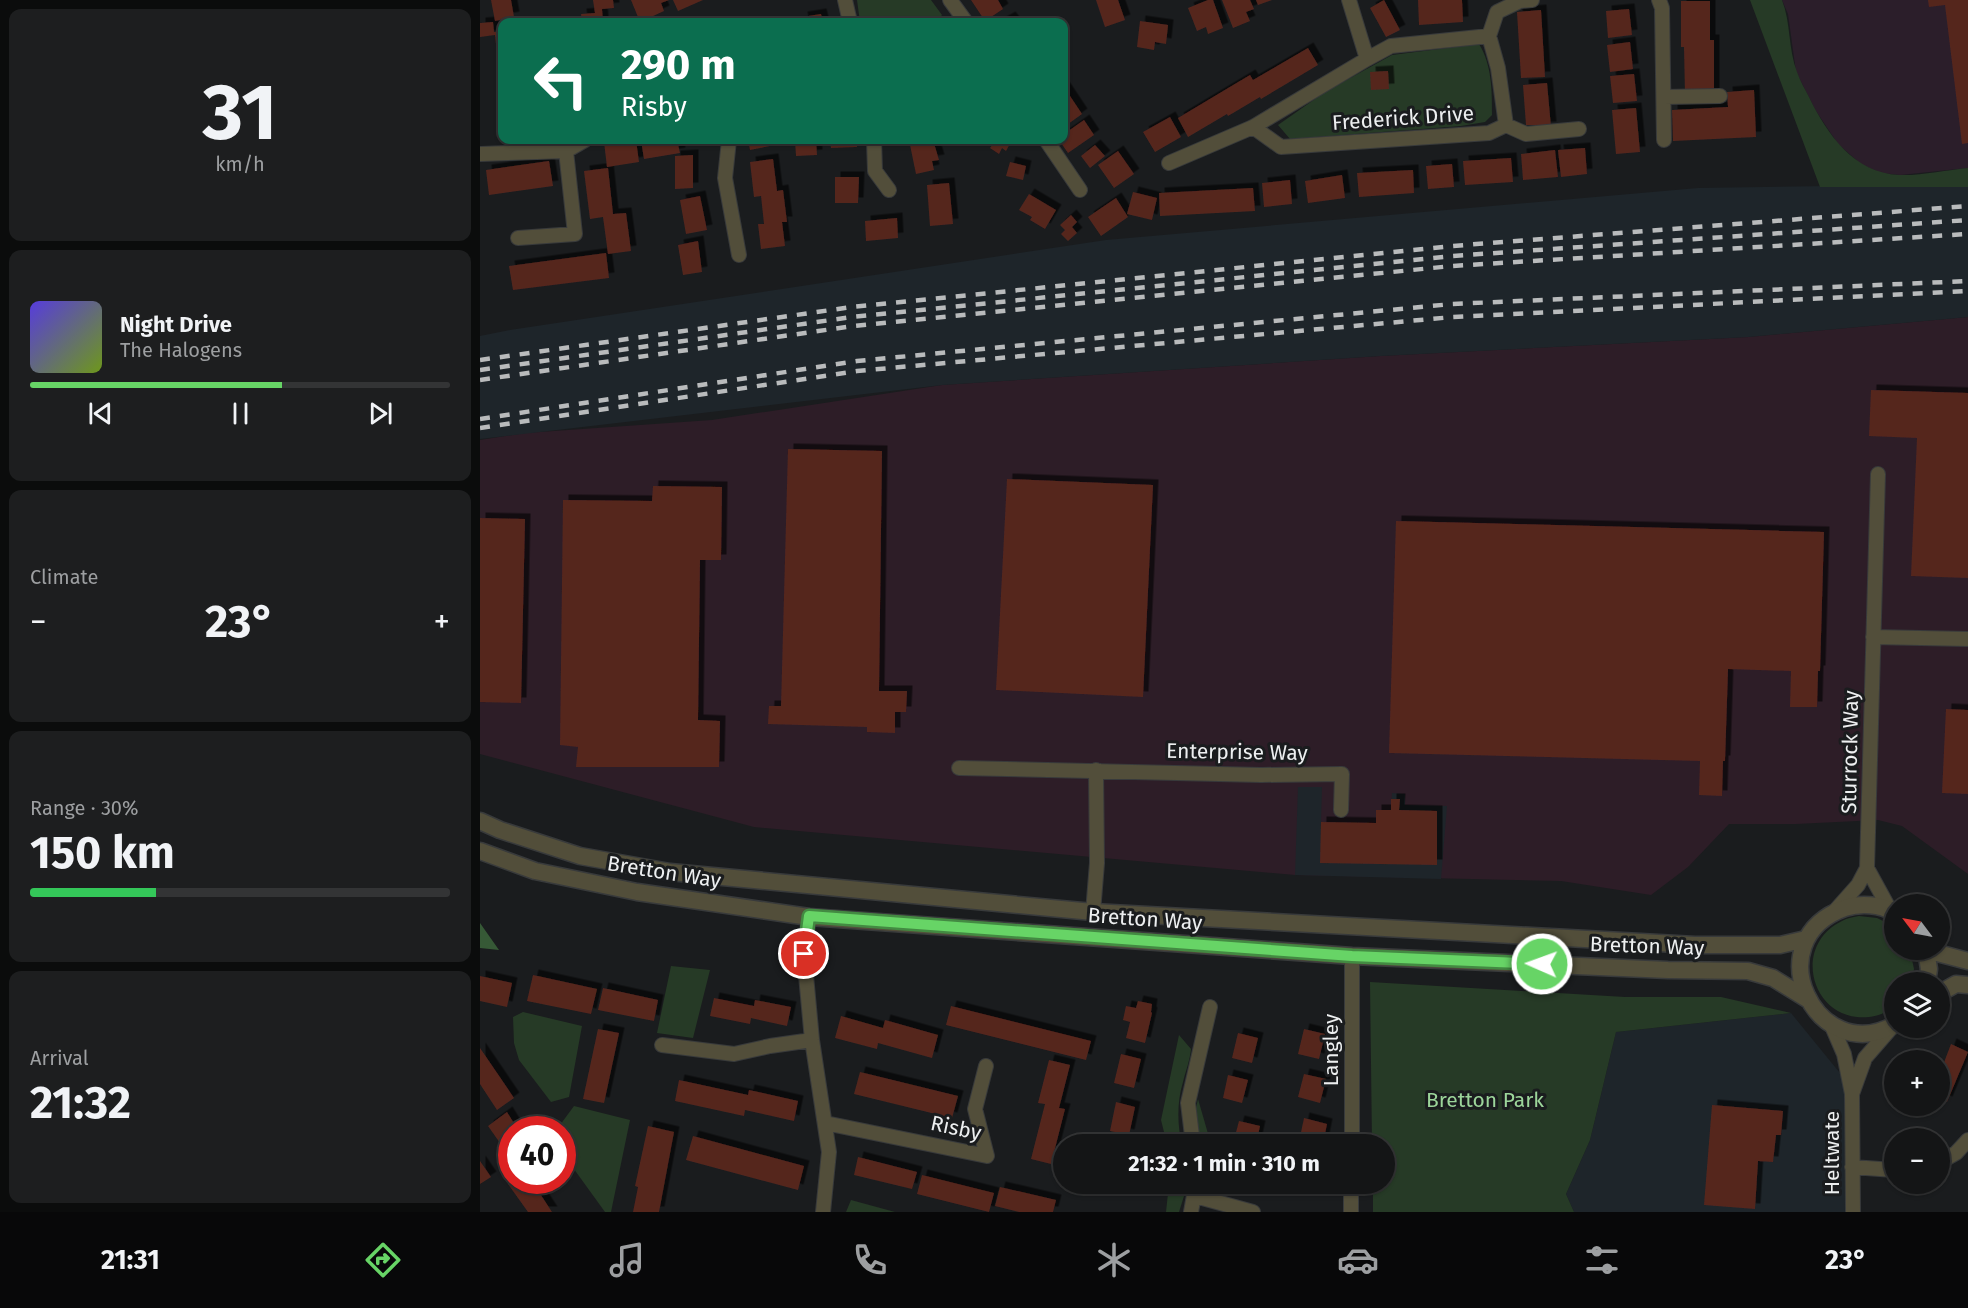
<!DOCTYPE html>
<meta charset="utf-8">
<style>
:root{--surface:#141516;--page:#1d1e1f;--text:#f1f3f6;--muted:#9d9fa1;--line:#333435;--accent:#67d466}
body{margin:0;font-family:"Fira Sans",sans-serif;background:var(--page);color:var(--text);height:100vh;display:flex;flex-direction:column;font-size:22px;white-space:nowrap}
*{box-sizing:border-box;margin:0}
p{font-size:20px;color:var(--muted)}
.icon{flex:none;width:33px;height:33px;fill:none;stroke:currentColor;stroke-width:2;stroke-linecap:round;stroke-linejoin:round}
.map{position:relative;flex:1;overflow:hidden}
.side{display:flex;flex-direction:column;gap:9px;padding:9px;background:#0b0c0c;width:480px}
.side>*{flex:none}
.hud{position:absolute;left:18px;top:18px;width:570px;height:126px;border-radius:12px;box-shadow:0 2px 4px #0004,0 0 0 2px var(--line);background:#0b6e4f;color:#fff;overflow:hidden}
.needle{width:39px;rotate:302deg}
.fabs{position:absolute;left:1404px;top:894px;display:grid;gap:12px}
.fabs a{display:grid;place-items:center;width:66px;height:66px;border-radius:50%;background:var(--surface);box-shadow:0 2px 4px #0004,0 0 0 2px var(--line);font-size:30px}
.speed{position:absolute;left:18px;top:1116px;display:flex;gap:12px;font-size:30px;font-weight:700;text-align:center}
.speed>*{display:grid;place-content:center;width:78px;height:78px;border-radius:50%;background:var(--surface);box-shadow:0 2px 4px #0004,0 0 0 2px var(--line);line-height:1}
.speed .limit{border:9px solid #d22;background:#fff;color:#111}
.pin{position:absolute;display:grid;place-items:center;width:51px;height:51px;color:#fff;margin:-26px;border:3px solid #fff;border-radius:50%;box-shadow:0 2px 6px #0007}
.me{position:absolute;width:66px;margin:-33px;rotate:272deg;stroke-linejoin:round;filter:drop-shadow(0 0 4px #0008)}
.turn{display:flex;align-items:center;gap:21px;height:126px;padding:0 24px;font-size:27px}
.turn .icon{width:78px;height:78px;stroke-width:2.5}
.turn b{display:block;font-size:42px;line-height:51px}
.big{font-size:45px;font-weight:700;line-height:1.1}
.side .card{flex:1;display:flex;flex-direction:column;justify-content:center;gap:9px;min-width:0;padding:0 21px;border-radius:12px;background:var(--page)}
.side .dial{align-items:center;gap:0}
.dial b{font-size:78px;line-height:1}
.song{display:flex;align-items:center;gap:18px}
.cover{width:72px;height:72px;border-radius:9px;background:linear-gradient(135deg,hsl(250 70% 55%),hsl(80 70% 35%))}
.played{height:6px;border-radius:3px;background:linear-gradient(90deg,var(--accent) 60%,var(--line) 60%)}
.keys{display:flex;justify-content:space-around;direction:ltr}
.heat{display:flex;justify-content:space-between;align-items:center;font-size:33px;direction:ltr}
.charge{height:9px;border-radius:4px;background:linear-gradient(90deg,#34c759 30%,var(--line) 0)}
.trip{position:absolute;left:573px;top:1134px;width:342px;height:60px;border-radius:30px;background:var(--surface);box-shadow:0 2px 4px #0004,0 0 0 2px var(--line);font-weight:700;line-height:60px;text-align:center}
.menu{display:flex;height:96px;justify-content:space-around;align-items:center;background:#080809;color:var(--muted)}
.menu .icon{width:42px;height:42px}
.menu .selected{color:var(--accent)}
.menu b{font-size:27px;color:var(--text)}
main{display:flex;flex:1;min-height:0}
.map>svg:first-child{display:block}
.commercial{fill:#2b1e2a}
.industrial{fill:#2d1d27}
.built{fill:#1e252a}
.green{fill:#263a26}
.forest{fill:#365936}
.building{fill:#54261f;filter:url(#shadow)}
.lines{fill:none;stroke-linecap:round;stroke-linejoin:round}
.minor-casing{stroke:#383a3b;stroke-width:16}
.tertiary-casing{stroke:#383a3b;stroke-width:19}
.minor{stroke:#524e3a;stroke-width:14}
.tertiary{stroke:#524e3a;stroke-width:16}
.rail{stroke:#b9bbbc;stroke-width:4.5;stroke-dasharray:10 10;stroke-linecap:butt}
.route-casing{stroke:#438a42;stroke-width:15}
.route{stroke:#67d466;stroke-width:10}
.labels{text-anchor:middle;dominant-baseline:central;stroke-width:6;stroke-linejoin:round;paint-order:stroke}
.street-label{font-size:21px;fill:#edeff0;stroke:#1a1c1e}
.park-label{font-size:21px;fill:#9cd59a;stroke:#1a1c1e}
</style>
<main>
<section class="side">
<div class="card dial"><b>31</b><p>km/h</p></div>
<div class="card">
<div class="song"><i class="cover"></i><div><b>Night Drive</b><p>The Halogens</p></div></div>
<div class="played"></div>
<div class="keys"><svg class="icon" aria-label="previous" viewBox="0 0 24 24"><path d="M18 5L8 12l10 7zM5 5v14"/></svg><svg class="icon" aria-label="pause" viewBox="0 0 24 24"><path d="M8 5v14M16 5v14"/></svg><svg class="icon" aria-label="next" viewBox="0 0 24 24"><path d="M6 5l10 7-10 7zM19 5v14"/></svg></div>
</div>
<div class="card"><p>Climate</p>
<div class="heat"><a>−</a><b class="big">23°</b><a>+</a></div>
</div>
<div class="card"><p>Range · 30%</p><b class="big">150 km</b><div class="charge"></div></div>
<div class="card"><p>Arrival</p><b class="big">21:32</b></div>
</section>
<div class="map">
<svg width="1488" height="1212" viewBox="0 0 1488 1212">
<defs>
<filter id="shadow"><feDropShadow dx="5.5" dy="-5.5" stdDeviation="0" flood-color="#0009"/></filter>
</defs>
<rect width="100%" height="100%" fill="#1a1c1e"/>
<!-- commercial -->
<path class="commercial" d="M1302 0H1488V168L1420 175 1401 173 1382 165 1358 144 1336 111 1316 72 1308 14Z"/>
<!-- industrial -->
<path class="industrial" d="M1488 317V874L1422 826 1398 820 1316 824H1249L1208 867 1171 895 1081 881 815 875 274 827 0 754V440L45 433 232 420 462 385 900 356 1268 337Z"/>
<!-- built -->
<path class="built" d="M1488 184V317L1268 337 900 356 462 385 0 439V336L30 330 626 240 1218 188Z
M818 787H842L841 822 896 823V810H911L912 793 925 794V805L967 806 961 879 815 875Z
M1311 1013 1364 1078 1365 1212H1094L1086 1194 1110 1140 1136 1032Z"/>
<!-- green -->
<path class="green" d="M377 0H451L462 15 456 22H380Z
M1270 0H1302C1311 23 1308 49 1317 72 1320 81 1325 89 1329 97 1347 134 1374 173 1419 175 1440 176 1466 170 1488 168V187H1340Z
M999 44C1012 65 1012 91 1012 115L1005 122 981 126 810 139 798 125 845 92 912 55Z
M1379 916 1397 918 1413 926 1414 927V950H1430L1434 969 1431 982H1414V1006C1408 1012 1398 1016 1389 1017 1332 1023 1310 946 1362 921 1367 918 1374 917 1379 916Z
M191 966 230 970 213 1038 177 1033Z
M890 982 1145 997H1241L1311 1013 1136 1032 1110 1140 1086 1194 1094 1212H893V1184H904V1144H892Z
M43 1012 102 1026 89 1097 71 1102 39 1060 34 1043 33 1017Z
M699 1035 711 1049C710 1060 706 1070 703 1082 697 1101 697 1125 702 1144H687L681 1120Z
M718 1099 731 1144H718L715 1113Z
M94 1106 150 1120 131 1212H125L91 1165 80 1125Z
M689 1184H704V1196L699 1212H686Z
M371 1200 415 1212H366Z"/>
<!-- forest -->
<path class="forest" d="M0 920V923L19 950 0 948Z"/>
<!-- building -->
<path class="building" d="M11 0H31L34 17 15 21Z
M113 0H133L134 8 122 9 123 22H102L101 14 115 13Z
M151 0H189L181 3 184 11 160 22Z
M193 0H223L198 11Z
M491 0H518L523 9 505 21Z
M616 0H638L645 20 625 27Z
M728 0H733L743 28 728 34 726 27 717 31 708 8Z
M742 0H770L774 9 766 12 770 21 753 28Z
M776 0H792L778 5Z
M904 0 920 30 906 37 890 8Z
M938 0H982L983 22 939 25Z
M1448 0H1488V143L1482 144 1465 5 1449 7Z
M1201 1H1230V40H1234V94H1205L1204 47H1201Z
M1149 9 1152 35 1128 38 1126 11Z
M1061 10 1065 77 1041 78 1037 12Z
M341 14 343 22H323L322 17Z
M530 17 534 22H521Z
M660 21 688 25 686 44 675 42 674 50 657 47Z
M13 22 14 32 22 31V62L18 63 15 35 0 37V23Z
M1150 42 1153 69 1130 72 1127 45Z
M828 48 838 65 781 99 780 97 748 116 747 114 708 137 698 118 770 75 773 80Z
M908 71 909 89 891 90 890 72Z
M1154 74 1157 101 1133 103 1130 76Z
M1067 83 1071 127 1055 128V125H1046L1043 85Z
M584 87 602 114 584 127Z
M1274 90 1276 137 1193 141 1192 110 1248 107 1247 92Z
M22 95V115L18 116 16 96Z
M1156 108 1160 152 1136 154 1132 110Z
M690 117 701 137 675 152 663 132Z
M604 120 614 135 588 153 579 140H584V134Z
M140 140H156L159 162 127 167 124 142Z
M161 140H197L200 153 164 159Z
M208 140H225V144L207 143Z
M268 140H289L290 146 270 150Z
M315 140H336L337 155 316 156Z
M350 140H376L377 147 351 148Z
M429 140H453L459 160 452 161 454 170 436 174Z
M516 140H532L526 151 522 148 519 154 510 148Z
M615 145 625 156 610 168 601 156Z
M1105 148 1107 174 1081 177 1078 150Z
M1075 150 1078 177 1043 180 1041 154Z
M638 151 654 174 634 188 618 165Z
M213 155V188L195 189V156Z
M1031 158 1033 182 985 185 983 161Z
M293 159 297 191 303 190 307 222H302L305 246 281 249 278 224H284L281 196 274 197 270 162Z
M69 161 73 186 9 195 6 170Z
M530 162 546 166 543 180 526 176Z
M972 164 974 187 948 189 946 166Z
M128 168 133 214 146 213 151 251 128 254 123 217 110 219 104 171Z
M933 170 934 193 879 197 877 173Z
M862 175 865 198 828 203 825 181Z
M355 177H379L378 203H355Z
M810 180 812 204 784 207 782 183Z
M469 183 473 224 450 226 447 185Z
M773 188 775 211 680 216 679 193Z
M653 192 677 198 672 220 647 214Z
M549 194 576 210 565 229 550 220 552 217 539 210Z
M220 196 227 230 206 234 200 200Z
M636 198 648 217 621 236 608 217Z
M591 215 597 222 592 227 597 233 588 241 581 234 585 230 580 225Z
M417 218 418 238 386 241 385 221Z
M218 241 222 272 203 275 198 245Z
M126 253 129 278 33 290 29 266Z
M1391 390 1488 393V578L1431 576 1437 438 1389 436Z
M308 449 402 451 399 691H427L426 712H415V733L387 732V727L288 724 289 706H301Z
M527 479 673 485 663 697 516 690Z
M173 486 242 487 241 560H220L218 720 240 721 239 767H96L98 747 80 745 83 500 172 501Z
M0 518 45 519 41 703 0 702Z
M916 521 1344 532 1340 671H1338L1337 707H1310L1311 671 1248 669 1245 761H1243L1242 796 1219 795 1220 761 909 753Z
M1466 709 1488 710V794L1462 793Z
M911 799H920L919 810 957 811V865L840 863 841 822 896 823V810H911Z
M53 975 117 989 111 1014 47 1001Z
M0 976 32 983 27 1007 0 1001Z
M123 988 178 1000 174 1021 118 1010Z
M234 998 274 1006 275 1000 311 1007 307 1026 271 1018 270 1024 230 1016Z
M658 1001 672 1004 671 1012 672 1013 665 1043 646 1038 650 1022 643 1020 646 1006 656 1008Z
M471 1006 611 1041 606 1060 466 1025Z
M361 1016 403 1028 405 1020 458 1035 452 1058 398 1043 397 1049 355 1038Z
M118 1029 139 1033 124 1103 103 1099Z
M824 1029 845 1034 839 1059 818 1054Z
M758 1033 778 1038 772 1063 752 1058Z
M1471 1044 1488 1052 1467 1102 1460 1099V1073Z
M0 1048 34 1098 17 1110 0 1084Z
M641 1054 661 1059 654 1088 634 1083Z
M569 1060 590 1065 579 1108 585 1109 571 1164 551 1159 565 1104 558 1103Z
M380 1072 478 1096 472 1118 374 1094Z
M824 1074 846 1079 840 1103 818 1097Z
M748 1075 768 1080 762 1103 743 1098Z
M199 1080 268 1095 269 1090 318 1101 314 1121 265 1110 264 1116 195 1101Z
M636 1102 655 1107 649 1135 630 1131Z
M1232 1105 1303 1111 1301 1135H1296L1293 1162 1278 1161 1275 1209 1224 1205Z
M27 1112 38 1130H32V1174L19 1155 25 1150 8 1126Z
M824 1118 847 1124 843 1144H829L819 1142Z
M759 1121 780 1126 776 1144H753Z
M168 1126 194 1132 179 1212H153L158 1187 155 1186Z
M213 1136 324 1166 318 1190 206 1160Z
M378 1157 437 1172 432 1189 374 1175Z
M0 1161 11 1177 0 1184Z
M442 1175 514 1193 509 1212 437 1194Z
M33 1180H51L72 1212H48L28 1184Z
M754 1184H775L773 1192 754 1187Z
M822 1184H846L843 1193 821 1187Z
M520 1187 576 1200 573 1212H539L515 1206Z"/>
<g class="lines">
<!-- minor casing -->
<g class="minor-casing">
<path id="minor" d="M365 0 370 22
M470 0 486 22
M869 0 887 59 911 46 1009 36 1017 12 1040 1 1052 0
M1179 0 1182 8 1184 140
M1184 97 1240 96
M1026 125 1046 134 1099 129
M773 127 801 147 1009 133 1026 125 1018 68 1009 36
M249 140 245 178 259 255
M394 140 395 171 409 190
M566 140 600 190
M0 154 86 151 105 140
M689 163 773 127 887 59
M38 238 95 234 86 151
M1393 637 1488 639
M479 768 781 775 862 774 861 810
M1387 868 1410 910
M613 912 617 863 616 770
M1354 912 1378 885 1387 868 1398 474
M329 917 324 954 332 1040 349 1152 343 1212
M1351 1024 1364 1054 1372 1094 1373 1212
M182 1045 254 1054 290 1046 332 1040
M1372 1094 1385 1058 1412 1027
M345 1123 507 1156 495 1109 506 1066
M713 1144 708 1103 730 1007
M872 1144V956
M1460 1162 1476 1153 1488 1140
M1372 1167 1414 1170
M715 1196 773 1212
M711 1212 716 1184
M871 1212V1184"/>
</g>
<!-- tertiary casing -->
<g class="tertiary-casing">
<path id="tertiary" d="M0 821 20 830 100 856 190 872 613 912 1215 945H1300L1326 939
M0 851 55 871 157 892 329 917 872 956 1188 970 1268 971 1293 978 1327 999
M1414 913C1401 904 1380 903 1365 908 1275 940 1336 1068 1414 1025
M1446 950 1488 961
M1446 950 1449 969 1447 982
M1460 993 1476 984 1488 985"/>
</g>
<!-- minor -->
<use href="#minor" class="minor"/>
<!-- tertiary -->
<use href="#tertiary" class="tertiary"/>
<!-- rail -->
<path class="rail" d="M0 360 372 307 972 246 1488 206
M0 370 372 317 972 256 1488 220
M0 380 373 326 972 266 1488 234
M0 419 377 361 972 304 1488 281
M0 428 377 371 973 317 1488 291"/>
</g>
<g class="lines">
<!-- route casing -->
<g class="route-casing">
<path id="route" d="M324 954 329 916 872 956 1062 964"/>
</g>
<!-- route -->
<use href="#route" class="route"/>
</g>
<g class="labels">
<!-- street labels -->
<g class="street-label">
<text transform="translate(923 118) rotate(-4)">Frederick Drive</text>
<text transform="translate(757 752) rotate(1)">Enterprise Way</text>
<text transform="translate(1370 752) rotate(-89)">Sturrock Way</text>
<text transform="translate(184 872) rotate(9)">Bretton Way</text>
<text transform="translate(665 919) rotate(4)">Bretton Way</text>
<text transform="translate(1167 946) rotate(2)">Bretton Way</text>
<text transform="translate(851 1050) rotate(-90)">Langley</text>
<text transform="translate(476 1128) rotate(12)">Risby</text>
<text transform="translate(1352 1153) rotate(-90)">Heltwate</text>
</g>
<!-- park labels -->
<g class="park-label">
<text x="1005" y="1100">Bretton Park</text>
</g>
</g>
</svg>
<div class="fabs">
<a><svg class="needle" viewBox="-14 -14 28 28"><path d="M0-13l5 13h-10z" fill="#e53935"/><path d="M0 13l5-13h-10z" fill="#9d9fa1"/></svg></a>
<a><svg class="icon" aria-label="layers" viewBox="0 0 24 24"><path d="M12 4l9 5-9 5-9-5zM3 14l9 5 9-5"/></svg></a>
<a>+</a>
<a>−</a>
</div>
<div class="speed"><div class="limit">40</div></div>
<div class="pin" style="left:324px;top:954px;background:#d93025"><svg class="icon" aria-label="arrive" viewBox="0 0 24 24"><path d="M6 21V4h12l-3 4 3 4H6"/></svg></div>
<svg class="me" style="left:1062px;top:964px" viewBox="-20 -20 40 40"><circle r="17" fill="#67d466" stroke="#fff" stroke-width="3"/><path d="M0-11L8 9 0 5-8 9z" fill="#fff"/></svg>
<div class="trip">21:32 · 1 min · 310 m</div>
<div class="hud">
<div class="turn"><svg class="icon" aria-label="left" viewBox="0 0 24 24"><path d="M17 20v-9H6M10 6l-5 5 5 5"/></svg><div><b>290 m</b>Risby</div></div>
</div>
</div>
</main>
<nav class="menu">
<b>21:31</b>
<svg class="icon selected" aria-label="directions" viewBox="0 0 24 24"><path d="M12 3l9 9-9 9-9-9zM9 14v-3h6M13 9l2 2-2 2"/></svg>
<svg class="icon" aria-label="music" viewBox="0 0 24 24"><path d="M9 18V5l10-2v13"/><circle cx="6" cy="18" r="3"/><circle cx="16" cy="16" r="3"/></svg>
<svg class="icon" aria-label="phone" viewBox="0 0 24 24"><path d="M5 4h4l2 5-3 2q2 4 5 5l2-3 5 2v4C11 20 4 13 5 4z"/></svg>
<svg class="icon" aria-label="climate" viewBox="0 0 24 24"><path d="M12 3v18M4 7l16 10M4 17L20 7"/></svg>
<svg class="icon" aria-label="car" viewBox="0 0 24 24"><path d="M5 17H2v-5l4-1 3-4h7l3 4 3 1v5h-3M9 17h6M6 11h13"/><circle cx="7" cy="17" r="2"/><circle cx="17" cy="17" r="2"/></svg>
<svg class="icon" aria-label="filters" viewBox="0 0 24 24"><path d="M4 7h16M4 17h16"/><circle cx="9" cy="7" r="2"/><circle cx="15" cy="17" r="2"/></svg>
<b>23°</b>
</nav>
